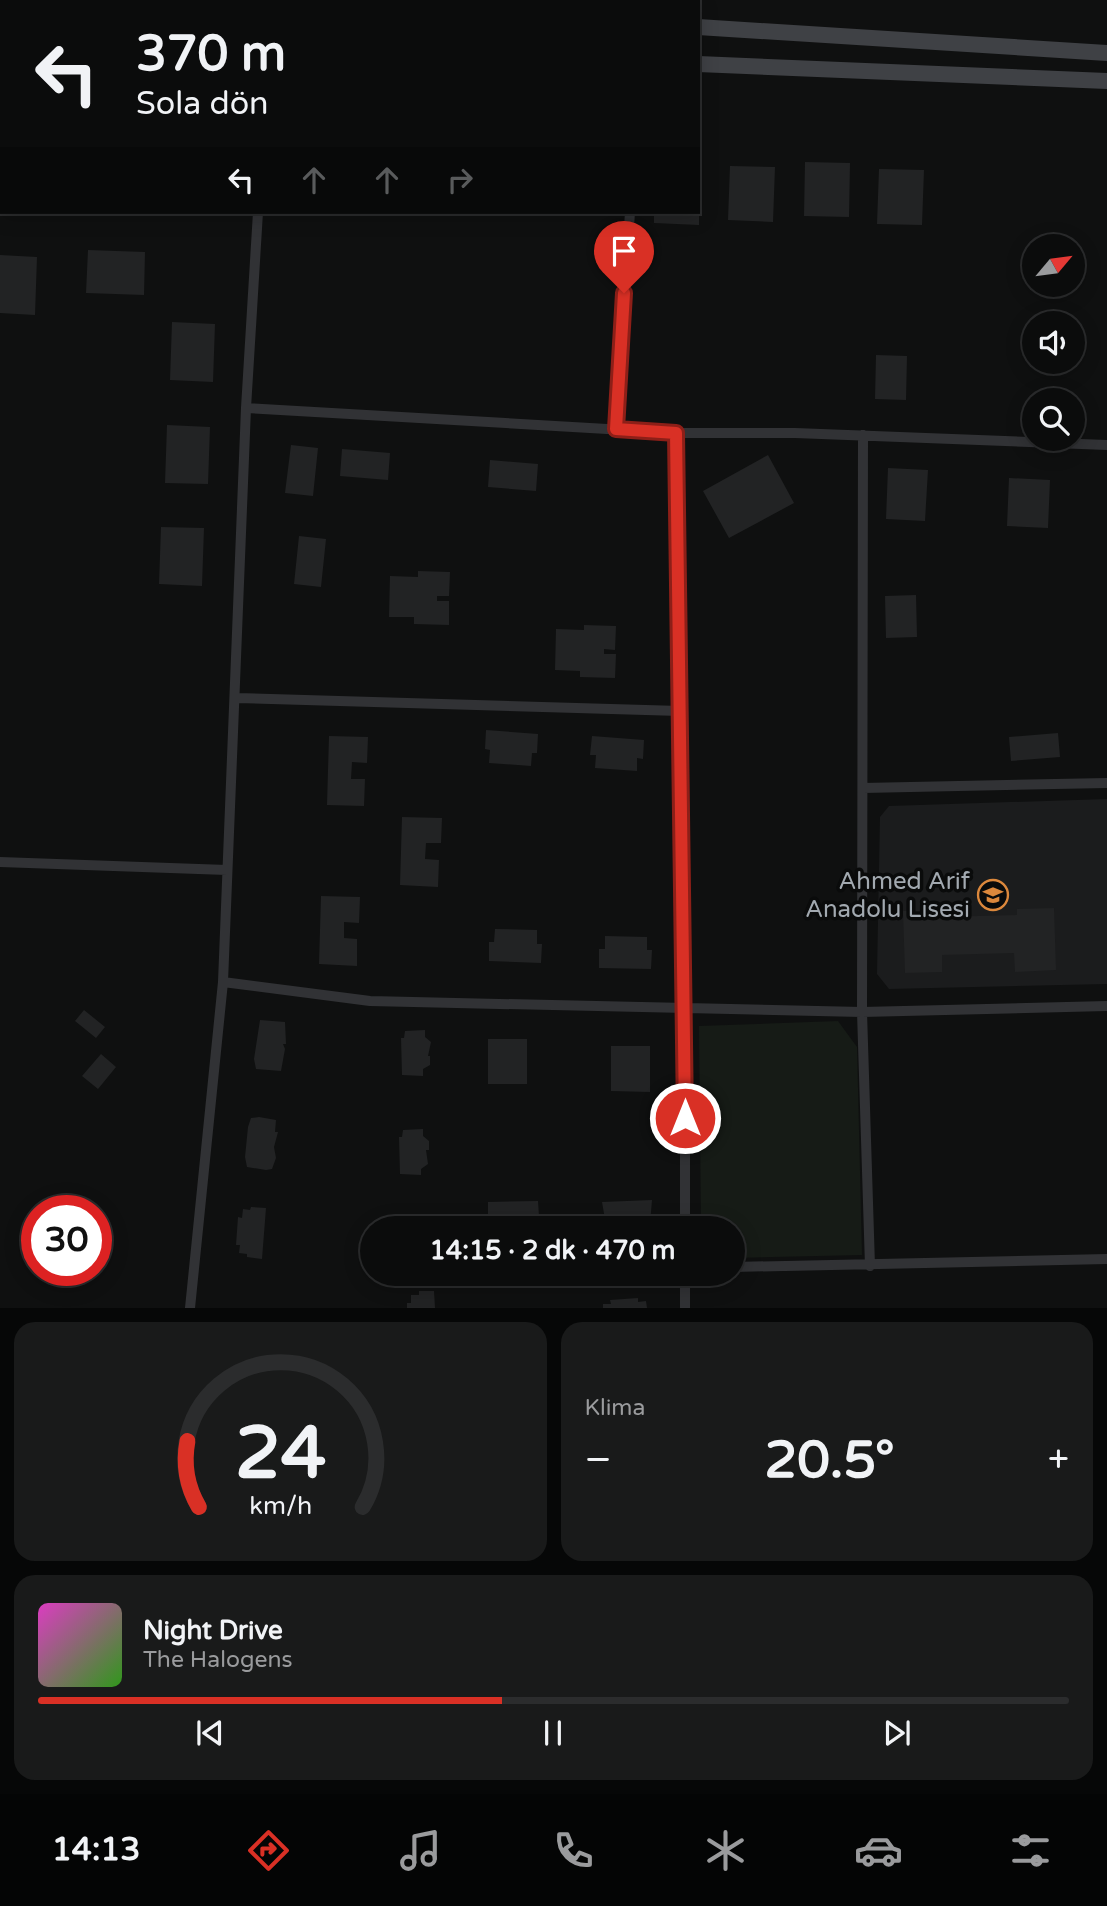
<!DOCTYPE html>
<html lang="tr">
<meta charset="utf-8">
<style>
:root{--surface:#0b0c0c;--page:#191a1a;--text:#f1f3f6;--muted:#9a9b9d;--line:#2b2c2d;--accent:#d93025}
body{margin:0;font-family:"Varela Round",sans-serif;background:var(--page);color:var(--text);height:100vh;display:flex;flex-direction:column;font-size:26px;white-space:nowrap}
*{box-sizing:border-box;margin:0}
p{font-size:23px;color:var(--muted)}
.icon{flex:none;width:38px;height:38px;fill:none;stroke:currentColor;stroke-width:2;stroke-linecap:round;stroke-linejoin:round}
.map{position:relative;height:1308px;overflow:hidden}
.panel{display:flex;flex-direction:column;gap:14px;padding:14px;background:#060707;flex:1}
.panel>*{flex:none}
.guide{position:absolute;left:0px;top:0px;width:700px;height:214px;box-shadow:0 4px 18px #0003,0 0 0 2px var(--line);background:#0b0c0c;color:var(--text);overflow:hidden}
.needle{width:46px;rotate:61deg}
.buttons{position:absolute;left:1022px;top:234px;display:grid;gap:14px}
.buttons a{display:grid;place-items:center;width:63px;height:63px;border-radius:50%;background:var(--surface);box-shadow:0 4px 18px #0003,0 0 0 2px var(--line);font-size:35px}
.speed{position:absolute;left:21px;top:1195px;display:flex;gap:14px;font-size:35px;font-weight:700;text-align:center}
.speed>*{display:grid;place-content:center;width:91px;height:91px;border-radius:50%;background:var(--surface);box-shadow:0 4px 18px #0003,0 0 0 2px var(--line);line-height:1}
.speed .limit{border:10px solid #d22;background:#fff;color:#111}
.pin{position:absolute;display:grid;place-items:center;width:60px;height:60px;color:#fff;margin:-72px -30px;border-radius:50% 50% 50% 0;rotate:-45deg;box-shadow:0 0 7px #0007}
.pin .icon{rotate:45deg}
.me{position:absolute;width:77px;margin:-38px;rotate:0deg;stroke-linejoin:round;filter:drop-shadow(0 0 5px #0008)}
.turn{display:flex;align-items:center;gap:24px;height:147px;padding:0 21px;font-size:32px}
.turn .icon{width:91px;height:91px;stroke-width:2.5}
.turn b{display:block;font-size:49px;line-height:60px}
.lanes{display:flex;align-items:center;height:66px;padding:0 21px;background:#0003;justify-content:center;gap:35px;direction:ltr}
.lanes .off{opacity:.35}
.big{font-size:52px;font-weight:700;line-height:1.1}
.panel .tile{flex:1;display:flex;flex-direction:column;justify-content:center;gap:10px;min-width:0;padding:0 24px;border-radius:21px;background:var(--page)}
.panel .dial{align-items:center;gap:0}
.dial svg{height:182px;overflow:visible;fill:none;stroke:var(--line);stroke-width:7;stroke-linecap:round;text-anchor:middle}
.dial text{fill:var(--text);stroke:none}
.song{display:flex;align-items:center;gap:21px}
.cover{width:84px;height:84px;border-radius:10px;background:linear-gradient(135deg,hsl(310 70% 55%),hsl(110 70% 35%))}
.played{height:7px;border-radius:4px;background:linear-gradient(90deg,var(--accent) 45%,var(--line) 45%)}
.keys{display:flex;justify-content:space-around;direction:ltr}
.heat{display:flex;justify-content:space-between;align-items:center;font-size:38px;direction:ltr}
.panel .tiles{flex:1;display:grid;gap:14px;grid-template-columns:1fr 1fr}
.tile:last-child{grid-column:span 2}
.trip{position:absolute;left:360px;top:1216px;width:385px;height:70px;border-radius:35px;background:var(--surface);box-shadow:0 4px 18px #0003,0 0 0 2px var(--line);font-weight:700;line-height:70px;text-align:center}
.tabs{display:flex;height:112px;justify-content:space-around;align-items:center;background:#040505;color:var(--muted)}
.tabs .icon{width:49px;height:49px}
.tabs .active{color:var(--accent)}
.tabs b{font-size:32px;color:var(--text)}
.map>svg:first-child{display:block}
.built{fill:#1b1c1d}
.green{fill:#161b16}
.building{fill:#222324}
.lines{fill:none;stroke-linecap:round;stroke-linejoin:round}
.street{stroke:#313235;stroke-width:10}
.secondary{stroke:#3f4145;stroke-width:16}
.route-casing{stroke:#8d1f18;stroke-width:18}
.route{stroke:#d93025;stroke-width:12}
.labels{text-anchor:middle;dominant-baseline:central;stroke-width:7;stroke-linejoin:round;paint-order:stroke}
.poi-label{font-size:24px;fill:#a2a9b0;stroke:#0a0b0b;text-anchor:end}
</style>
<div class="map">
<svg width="1107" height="1308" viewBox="0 0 1107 1308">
<rect width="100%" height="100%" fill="#0f1010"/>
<!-- built -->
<path class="built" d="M1107 799V984L889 989 877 974 880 817 889 806Z"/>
<!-- green -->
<path class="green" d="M838 1021 857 1047 862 1255 733 1258V1228H701L699 1026Z"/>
<!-- building -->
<path class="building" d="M805 162 850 163 849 217 804 216Z
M730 166 775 167 773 222 728 220Z
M879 169 924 170 922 225 877 224Z
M654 212H699V225L654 223Z
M88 250 145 252 144 295 86 293Z
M0 255 37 257 35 315 0 313Z
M172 322 215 324 213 382 170 380Z
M876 355 907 356 906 400 875 399Z
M167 425 210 427 208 484 165 483Z
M291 445 318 448 313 496 285 493Z
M342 449 390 453 388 480 340 476Z
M768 455 794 503 729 538 703 491Z
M490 460 538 464 536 491 488 487Z
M888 468 928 470 925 521 886 519Z
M1009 478 1050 480 1048 528 1007 526Z
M161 527 204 528 202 586 159 584Z
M299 536 326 539 321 587 294 584Z
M418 571 450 572 449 596H437V601H449V625L414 624V617H389L390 576 418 577Z
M916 595 917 637 886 638 885 596Z
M584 625 616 626 615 650 604 649V654H616L615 678 580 677V671L555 670 556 629 584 630Z
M486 730 538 734 537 753H532L531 766 489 763 490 750 485 749Z
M1058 733 1060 757 1011 761 1009 737Z
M329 736 368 737 367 763 352 762 351 779H365L364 806 327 805Z
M592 736 644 740 643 759 637 758V771L595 768 596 755H590Z
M402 817 442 818 441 843H426L425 859 439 860 438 887 400 885Z
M321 896 360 897 359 923 344 922V938L357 939V966L319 964Z
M1054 908 1056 970 1015 972 1014 953 942 955V972L905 973 903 911 941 910V917L1017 915V909Z
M495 929 537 930V944H542L541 963 489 961V942H494Z
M605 936 647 937V950H652L651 969 599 968V949H605Z
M84 1010 105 1027 96 1038 75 1021Z
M260 1020 285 1022 286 1044H283L285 1049 281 1071 256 1069 254 1059Z
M425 1030V1037L431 1042 428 1056H430V1065L423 1069V1076L402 1075 401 1038H404L405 1031Z
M488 1039H527V1084H488Z
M611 1046H650V1092L611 1091Z
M101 1054 116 1067 98 1089 82 1076Z
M259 1117 276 1120 275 1132H278L274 1147 276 1158 272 1169 266 1170 247 1167 245 1157 248 1127 251 1118Z
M423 1129V1136L429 1141V1150H426L428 1164 421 1169V1175L400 1174 399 1137H402L403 1130Z
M652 1200 650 1224 631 1228 606 1225 602 1202Z
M538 1201 539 1216 535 1217V1225H527L528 1228H500V1226H492L491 1218H488V1202Z
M251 1207 266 1208 262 1259 247 1257V1254L239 1253 240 1245H236L238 1217 242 1218 243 1209 250 1210Z
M434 1214V1228H410V1219Z
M419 1291H434L435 1308H407V1303H411V1295H419Z
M638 1298V1302L646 1301 647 1308H603V1304H611L610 1300Z"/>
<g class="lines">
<!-- street -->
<path class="street" d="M260 2V0
M647 2 648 0
M246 408 676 433H795L1107 445
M616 429 630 212
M676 433 685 1008V1228
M863 435 862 1012 870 1266
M236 698 680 711
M863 788 1107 783
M0 862 227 870
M223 982 370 1001 862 1012 1107 1006
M733 1267 1107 1259
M190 1308 223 982 246 408 258 212
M685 1308V1274"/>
<!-- secondary -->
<path class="secondary" d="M176 0 202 2
M0 23H2
M698 27 1107 53
M698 64 1107 81"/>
</g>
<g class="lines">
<!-- route casing -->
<g class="route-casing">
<path id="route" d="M624 293 616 429 676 433 685 1118"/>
</g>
<!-- route -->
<use href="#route" class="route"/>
</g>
<!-- icons -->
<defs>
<g id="school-ring" transform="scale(1.575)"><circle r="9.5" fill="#0a0b0b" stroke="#dc883c" stroke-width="1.5"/><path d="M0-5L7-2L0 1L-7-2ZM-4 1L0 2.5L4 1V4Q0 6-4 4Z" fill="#dc883c"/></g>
</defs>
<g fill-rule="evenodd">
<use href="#school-ring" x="993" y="895"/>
</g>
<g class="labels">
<!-- poi labels -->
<g class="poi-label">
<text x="970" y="881">Ahmed Arif<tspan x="970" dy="28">Anadolu Lisesi</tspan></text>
</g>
</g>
</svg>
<div class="buttons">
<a><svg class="needle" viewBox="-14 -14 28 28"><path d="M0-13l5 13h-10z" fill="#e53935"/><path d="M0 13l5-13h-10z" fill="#9a9b9d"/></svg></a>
<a><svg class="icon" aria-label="sound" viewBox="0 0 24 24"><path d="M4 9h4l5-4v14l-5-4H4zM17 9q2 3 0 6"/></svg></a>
<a><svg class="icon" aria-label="search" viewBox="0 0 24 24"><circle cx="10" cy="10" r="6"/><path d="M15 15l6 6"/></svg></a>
</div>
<div class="speed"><div class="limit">30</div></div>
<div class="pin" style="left:624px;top:293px;background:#d93025"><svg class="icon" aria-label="arrive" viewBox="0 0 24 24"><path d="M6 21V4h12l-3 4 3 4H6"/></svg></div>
<svg class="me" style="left:685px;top:1118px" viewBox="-20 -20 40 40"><circle r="17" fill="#d93025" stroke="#fff" stroke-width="3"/><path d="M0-11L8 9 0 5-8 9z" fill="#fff"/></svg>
<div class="trip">14:15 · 2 dk · 470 m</div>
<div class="guide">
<div class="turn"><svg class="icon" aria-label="left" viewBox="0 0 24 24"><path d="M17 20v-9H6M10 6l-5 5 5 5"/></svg><div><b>370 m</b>Sola dön</div></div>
<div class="lanes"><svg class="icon" aria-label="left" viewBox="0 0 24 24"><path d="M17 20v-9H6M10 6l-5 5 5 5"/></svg><svg class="icon off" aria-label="ahead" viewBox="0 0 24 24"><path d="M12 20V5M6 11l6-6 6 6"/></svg><svg class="icon off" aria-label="ahead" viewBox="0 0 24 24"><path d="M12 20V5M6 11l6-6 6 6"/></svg><svg class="icon off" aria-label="right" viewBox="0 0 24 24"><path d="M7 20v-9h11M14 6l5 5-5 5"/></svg></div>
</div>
</div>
<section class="panel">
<div class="tiles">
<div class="tile dial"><svg viewBox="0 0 100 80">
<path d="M14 69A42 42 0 1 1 86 69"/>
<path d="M14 69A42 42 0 0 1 9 40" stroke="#d93025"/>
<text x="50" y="56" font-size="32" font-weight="700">24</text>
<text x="50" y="72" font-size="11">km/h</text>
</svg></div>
<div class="tile"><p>Klima</p>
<div class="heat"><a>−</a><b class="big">20.5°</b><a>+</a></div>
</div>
<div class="tile">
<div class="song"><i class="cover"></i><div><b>Night Drive</b><p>The Halogens</p></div></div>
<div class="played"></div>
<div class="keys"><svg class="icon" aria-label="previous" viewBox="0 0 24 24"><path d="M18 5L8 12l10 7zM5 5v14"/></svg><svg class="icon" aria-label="pause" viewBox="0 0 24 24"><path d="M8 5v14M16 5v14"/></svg><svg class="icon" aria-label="next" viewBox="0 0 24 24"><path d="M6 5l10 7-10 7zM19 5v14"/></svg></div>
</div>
</div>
</section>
<nav class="tabs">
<b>14:13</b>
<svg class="icon active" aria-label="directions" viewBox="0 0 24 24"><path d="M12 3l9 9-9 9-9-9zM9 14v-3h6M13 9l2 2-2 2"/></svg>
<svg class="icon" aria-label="music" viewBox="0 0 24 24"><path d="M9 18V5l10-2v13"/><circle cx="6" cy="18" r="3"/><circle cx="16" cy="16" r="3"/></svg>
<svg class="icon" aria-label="phone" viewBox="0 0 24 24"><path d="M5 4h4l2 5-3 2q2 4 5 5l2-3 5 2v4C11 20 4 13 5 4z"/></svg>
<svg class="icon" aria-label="climate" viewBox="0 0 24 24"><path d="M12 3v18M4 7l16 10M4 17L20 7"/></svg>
<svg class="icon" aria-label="car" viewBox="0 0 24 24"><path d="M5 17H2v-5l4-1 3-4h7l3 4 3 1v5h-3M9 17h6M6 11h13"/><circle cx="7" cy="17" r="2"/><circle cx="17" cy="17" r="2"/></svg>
<svg class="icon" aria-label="filters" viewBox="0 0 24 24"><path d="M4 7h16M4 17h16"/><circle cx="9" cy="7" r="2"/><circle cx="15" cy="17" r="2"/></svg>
</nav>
